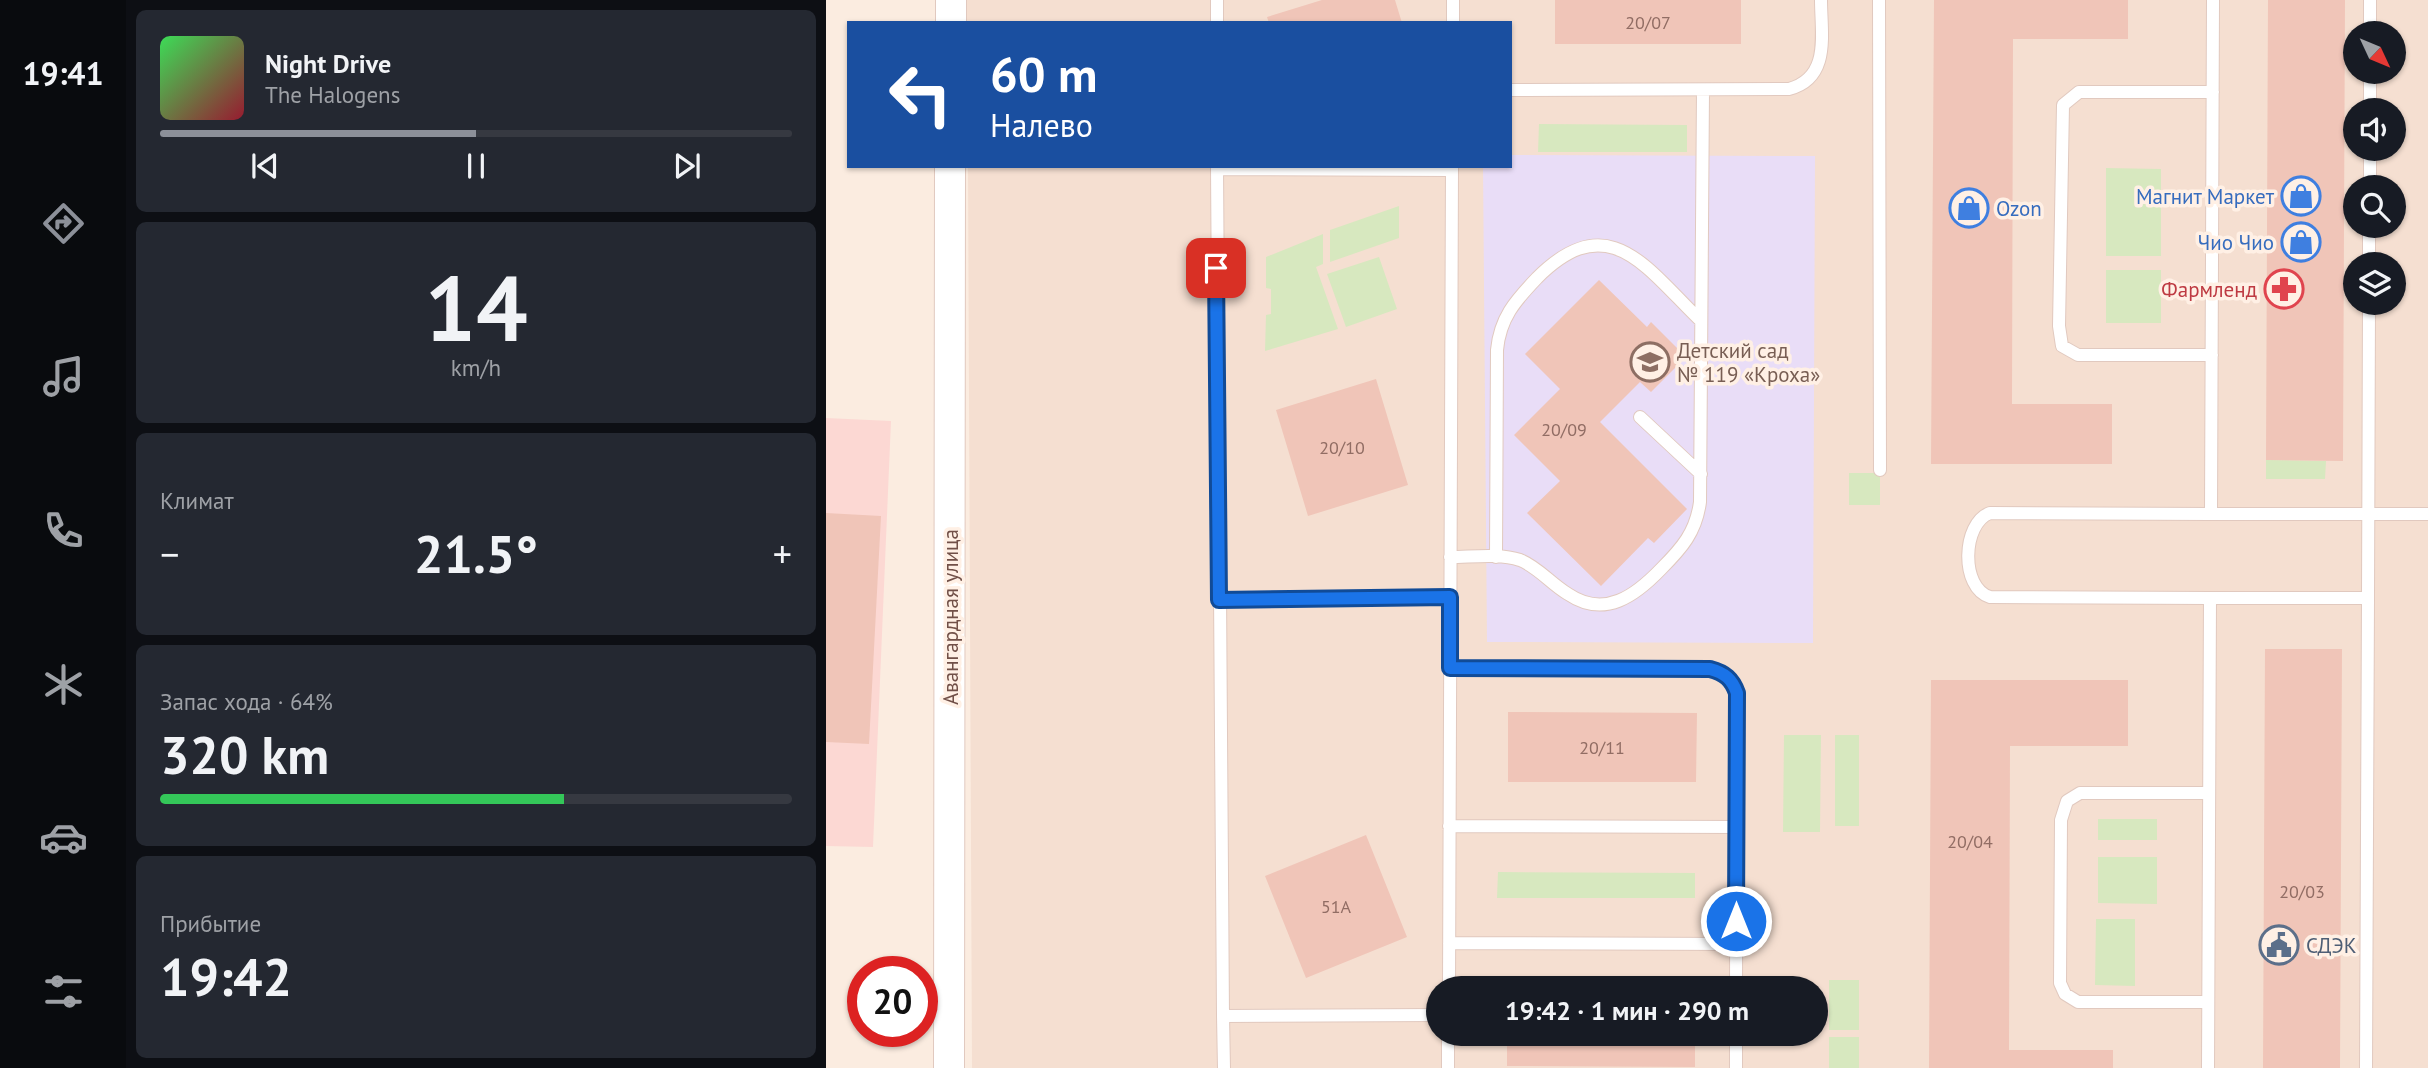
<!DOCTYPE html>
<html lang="ru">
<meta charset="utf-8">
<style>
:root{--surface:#171b24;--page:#242831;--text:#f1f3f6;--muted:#9ea1a6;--line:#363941;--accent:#8c9099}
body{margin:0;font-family:"PT Sans",sans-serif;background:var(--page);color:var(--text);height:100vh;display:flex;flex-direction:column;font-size:26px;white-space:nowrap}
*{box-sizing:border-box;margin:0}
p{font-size:23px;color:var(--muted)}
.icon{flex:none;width:38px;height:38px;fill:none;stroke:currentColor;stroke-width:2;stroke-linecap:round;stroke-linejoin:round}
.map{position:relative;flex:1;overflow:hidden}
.sheet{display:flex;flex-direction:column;gap:10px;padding:10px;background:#0d0f14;width:700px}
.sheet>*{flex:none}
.hud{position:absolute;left:21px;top:21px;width:665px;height:147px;border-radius:0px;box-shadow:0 2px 5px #0004;background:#1a4fa0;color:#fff;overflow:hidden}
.needle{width:46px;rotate:134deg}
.controls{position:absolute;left:1517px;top:21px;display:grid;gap:14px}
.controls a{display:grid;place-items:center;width:63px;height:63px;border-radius:50%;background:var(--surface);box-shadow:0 2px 5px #0004;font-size:35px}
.speed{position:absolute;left:21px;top:956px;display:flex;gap:14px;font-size:35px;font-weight:700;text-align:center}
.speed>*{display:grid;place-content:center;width:91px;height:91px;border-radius:50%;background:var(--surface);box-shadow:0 2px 5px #0004;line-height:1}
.speed .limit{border:10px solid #d22;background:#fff;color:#111}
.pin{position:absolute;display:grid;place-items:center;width:60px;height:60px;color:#fff;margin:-30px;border-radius:14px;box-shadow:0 4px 10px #0006}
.me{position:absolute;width:77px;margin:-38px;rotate:0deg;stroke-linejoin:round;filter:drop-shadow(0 0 5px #0008)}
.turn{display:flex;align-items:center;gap:24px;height:147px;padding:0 28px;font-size:32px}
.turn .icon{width:91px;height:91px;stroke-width:2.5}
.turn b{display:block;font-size:49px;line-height:60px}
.big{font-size:52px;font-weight:800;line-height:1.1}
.sheet .tile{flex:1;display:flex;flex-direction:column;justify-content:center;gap:10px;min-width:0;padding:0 24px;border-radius:10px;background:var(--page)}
.sheet .dial{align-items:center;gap:0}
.dial b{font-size:91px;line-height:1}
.song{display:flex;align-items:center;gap:21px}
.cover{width:84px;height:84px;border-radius:10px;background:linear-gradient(135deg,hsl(130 70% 55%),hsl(350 70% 35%))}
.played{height:7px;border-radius:4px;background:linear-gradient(90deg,var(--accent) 50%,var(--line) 50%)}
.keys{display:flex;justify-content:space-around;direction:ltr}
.heat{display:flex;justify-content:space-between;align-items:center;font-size:38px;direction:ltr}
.charge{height:10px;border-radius:5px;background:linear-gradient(90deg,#34c759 64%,var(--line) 0)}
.trip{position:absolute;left:600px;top:976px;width:402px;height:70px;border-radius:35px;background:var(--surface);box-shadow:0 2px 5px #0004;font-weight:800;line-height:70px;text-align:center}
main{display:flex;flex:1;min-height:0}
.tab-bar{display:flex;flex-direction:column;width:126px;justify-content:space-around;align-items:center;background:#090b0e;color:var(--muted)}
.tab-bar .icon{width:49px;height:49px}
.tab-bar .on{color:var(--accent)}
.tab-bar b{font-size:32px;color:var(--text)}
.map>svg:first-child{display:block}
.residential{fill:#f5dfd1;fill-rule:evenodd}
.commercial{fill:#fcd8d3}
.education{fill:#e9ddf7}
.green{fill:#d7e8bf}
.building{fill:#f0c5b8}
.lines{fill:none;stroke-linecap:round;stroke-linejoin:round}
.service-casing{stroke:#e1c9bf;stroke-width:14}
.tertiary-casing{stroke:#e1c9bf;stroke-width:32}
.service{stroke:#fff;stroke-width:12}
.tertiary{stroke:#fff;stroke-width:30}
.route-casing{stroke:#114b97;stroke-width:18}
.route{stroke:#1a73e8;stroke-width:12}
.labels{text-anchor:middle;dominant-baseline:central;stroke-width:7;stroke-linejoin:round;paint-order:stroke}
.number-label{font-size:18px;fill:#916d64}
.shop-label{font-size:21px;fill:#366cbe;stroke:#fff0e5;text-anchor:end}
.health-label{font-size:21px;fill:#be3a42;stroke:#fff0e5;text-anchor:end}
.education-label{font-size:21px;fill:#785e54;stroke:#fff0e5;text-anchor:start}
.street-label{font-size:21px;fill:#715048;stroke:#fff0e5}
.service-label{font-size:21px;fill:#4e5e75;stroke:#fff0e5;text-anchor:start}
</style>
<main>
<nav class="tab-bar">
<b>19:41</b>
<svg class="icon on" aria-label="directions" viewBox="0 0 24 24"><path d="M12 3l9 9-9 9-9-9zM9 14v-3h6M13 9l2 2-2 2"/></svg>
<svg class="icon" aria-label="music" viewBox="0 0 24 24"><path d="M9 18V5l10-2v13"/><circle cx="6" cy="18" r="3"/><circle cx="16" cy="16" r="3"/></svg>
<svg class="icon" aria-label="phone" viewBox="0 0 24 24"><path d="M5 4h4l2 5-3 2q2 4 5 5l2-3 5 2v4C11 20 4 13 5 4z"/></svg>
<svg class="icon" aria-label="climate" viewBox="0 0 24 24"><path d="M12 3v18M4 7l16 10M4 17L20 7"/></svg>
<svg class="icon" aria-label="car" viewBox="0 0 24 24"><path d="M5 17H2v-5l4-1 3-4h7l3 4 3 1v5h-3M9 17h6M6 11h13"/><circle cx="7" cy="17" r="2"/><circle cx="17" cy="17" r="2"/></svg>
<svg class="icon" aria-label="filters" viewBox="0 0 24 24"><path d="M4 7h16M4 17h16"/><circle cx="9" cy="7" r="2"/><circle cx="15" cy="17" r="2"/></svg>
</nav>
<section class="sheet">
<div class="tile">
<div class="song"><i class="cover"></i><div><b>Night Drive</b><p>The Halogens</p></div></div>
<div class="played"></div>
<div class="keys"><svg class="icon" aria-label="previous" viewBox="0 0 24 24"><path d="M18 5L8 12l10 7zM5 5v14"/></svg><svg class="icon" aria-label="pause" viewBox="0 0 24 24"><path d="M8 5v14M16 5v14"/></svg><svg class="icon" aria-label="next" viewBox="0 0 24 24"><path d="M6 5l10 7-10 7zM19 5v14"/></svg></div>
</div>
<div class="tile dial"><b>14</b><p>km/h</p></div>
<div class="tile"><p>Климат</p>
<div class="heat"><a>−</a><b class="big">21.5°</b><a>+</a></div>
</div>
<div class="tile"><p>Запас хода · 64%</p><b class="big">320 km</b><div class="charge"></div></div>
<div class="tile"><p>Прибытие</p><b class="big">19:42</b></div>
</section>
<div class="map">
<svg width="1602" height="1068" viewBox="0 0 1602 1068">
<rect width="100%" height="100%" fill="#fbece0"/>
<!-- residential -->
<path class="residential" d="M141 0H1602V1068H146L142 166H684V23H141ZM1530 33H1568V72H1530ZM1530 110H1568V149H1530ZM1530 187H1568V226H1530ZM1530 264H1568V303H1530ZM612 989H990V1034H612Z"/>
<!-- commercial -->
<path class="commercial" d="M0 418 65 421 47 847 0 846Z"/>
<!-- education -->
<path class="education" d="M684 155 989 156 987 643 661 642 657 166H684Z"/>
<!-- green -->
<path class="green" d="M713 124 861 125V152H712Z
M1280 168 1335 169V256H1280Z
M573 206V238L504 262V230Z
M497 234V264L490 267 512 329 439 351 440 315 445 314V289L440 288V257Z
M553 257 571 309 520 327 501 274Z
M1280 270H1335V323H1280Z
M1440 460 1500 461 1499 479H1440Z
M1023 473H1054V505H1023Z
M958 735H995L994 832H957Z
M1009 735H1033V826H1009Z
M1272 819H1331V840H1272Z
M1272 857H1331V904L1272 903Z
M672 872 869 873V898H671Z
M1270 919H1309V986L1269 985Z
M1003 980H1033V1030H1003Z
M1003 1037H1033V1068H1003Z"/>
<!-- building -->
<path class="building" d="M496 0H569L576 23H443L441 17Z
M729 0H915V44H729Z
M1108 0H1302V39H1187L1186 404H1286V464H1105Z
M1442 0H1519L1517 461 1440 460Z
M773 280 821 327 825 322 860 357 825 392 814 382 774 422 861 509 828 543 822 538 775 586 701 513 734 481 688 435 734 389 699 354Z
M550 379 582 485 482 516 450 410Z
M0 513 55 516 43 744 0 742Z
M1439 649H1516L1514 1068H1437Z
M1105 680H1302V746H1184L1183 1050H1287V1068H1103Z
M682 712 871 713 870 782H682Z
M540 835 581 937 480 978 439 876Z
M681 1034H869V1067L681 1066Z"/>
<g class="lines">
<!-- service casing -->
<g class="service-casing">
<path id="service" d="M1053 0 1054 470
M1387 0 1385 514H1602
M391 23V0
M627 23V0
M1544 33V0
M684 90 963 89C1005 78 995 34 995 0
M1544 110V72
M391 166 397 1016
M391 169 626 170
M1544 187V149
M1543 264V226
M1386 355H1252L1236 346 1233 326 1237 105 1253 92H1387
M814 417 875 474
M624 557C646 557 673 553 694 560 712 567 725 584 742 594 779 619 810 595 835 569 856 548 870 532 874 502L877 90
M670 557 671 350C674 318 689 301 711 278 783 206 820 268 875 321
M1384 598 1164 597C1134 588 1136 523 1164 513L1385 514
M392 600 624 597
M624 668 884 669 904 679 911 693 910 989
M623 826 911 827
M623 943 910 944
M623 989 626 166
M1382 1002H1252L1239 994 1234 983 1235 820 1241 801 1254 793H1383
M398 1068 397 1016 612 1015
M622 1068V1034
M910 1068V1034
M1382 1068 1384 598H1542L1543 303
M1540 1068 1542 598"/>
</g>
<!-- tertiary casing -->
<g class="tertiary-casing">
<path id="tertiary" d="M125 23V0
M123 1068 124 166"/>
</g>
<!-- service -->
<use href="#service" class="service"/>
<!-- tertiary -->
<use href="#tertiary" class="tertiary"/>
</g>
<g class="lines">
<!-- route casing -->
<g class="route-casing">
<path id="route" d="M390 268 393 600 624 597V668L884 669C899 673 906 679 911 693L910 921"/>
</g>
<!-- route -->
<use href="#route" class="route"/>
</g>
<!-- icons -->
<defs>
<g id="shop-ring" transform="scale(2.0125)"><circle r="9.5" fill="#fff0e5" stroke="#3f7fe0" stroke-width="1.5"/><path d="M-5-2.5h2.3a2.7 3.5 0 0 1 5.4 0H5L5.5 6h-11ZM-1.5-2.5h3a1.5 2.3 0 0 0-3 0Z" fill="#3f7fe0"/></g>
<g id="pharmacy-ring" transform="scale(2.0125)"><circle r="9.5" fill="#fff0e5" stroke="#e0444e" stroke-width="1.5"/><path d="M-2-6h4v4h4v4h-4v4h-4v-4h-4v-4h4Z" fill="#e0444e"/></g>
<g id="school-ring" transform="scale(2.0125)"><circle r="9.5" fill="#fff0e5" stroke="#8d6e63" stroke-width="1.5"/><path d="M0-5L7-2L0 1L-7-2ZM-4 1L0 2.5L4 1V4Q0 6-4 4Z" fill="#8d6e63"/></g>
<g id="civic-ring" transform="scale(2.0125)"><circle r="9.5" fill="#fff0e5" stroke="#5c6f8a" stroke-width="1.5"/><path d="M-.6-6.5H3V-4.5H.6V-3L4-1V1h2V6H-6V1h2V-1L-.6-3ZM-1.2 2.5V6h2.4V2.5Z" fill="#5c6f8a"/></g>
</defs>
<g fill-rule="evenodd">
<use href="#shop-ring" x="1475" y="196"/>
<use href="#shop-ring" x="1143" y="208"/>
<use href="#shop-ring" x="1475" y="242"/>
<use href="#pharmacy-ring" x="1458" y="289"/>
<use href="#school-ring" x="824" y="362"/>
<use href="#civic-ring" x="1453" y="945"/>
</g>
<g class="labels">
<!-- number labels -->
<g class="number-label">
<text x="822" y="22">20/07</text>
<text x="738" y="429">20/09</text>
<text x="516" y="447">20/10</text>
<text x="776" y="747">20/11</text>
<text x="1144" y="841">20/04</text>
<text x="1476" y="891">20/03</text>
<text x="510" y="906">51А</text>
</g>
<!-- shop labels -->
<g class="shop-label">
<text x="1448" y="196">Магнит Маркет</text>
<text x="1170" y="208" text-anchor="start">Ozon</text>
<text x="1448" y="242">Чио Чио</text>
</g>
<!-- health labels -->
<g class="health-label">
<text x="1431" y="289">Фармленд</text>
</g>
<!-- education labels -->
<g class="education-label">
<text x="851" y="350">Детский сад<tspan x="851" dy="24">№ 119 «Кроха»</tspan></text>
</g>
<!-- street labels -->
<g class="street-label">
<text transform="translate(124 617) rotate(-90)">Авангардная улица</text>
</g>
<!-- service labels -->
<g class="service-label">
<text x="1480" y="945">СДЭК</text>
</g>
</g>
</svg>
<div class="controls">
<a><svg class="needle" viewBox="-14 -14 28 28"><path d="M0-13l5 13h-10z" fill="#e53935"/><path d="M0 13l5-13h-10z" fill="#9ea1a6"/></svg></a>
<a><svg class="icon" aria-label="sound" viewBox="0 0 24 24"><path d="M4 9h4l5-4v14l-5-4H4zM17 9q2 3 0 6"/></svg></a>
<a><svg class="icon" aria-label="search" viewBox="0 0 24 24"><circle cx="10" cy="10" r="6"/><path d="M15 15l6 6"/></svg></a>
<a><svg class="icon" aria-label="layers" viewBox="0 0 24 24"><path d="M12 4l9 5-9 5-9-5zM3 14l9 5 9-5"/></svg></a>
</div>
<div class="speed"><div class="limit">20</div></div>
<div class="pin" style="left:390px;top:268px;background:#d93025"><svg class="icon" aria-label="arrive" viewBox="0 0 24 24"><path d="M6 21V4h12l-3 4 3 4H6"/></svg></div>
<svg class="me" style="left:910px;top:921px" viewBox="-20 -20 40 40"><circle r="17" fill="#1a73e8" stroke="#fff" stroke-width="3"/><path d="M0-11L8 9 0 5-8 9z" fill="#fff"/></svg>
<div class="trip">19:42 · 1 мин · 290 m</div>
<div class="hud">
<div class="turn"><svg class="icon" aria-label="left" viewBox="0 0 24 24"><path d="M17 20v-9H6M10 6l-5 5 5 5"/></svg><div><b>60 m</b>Налево</div></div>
</div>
</div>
</main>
